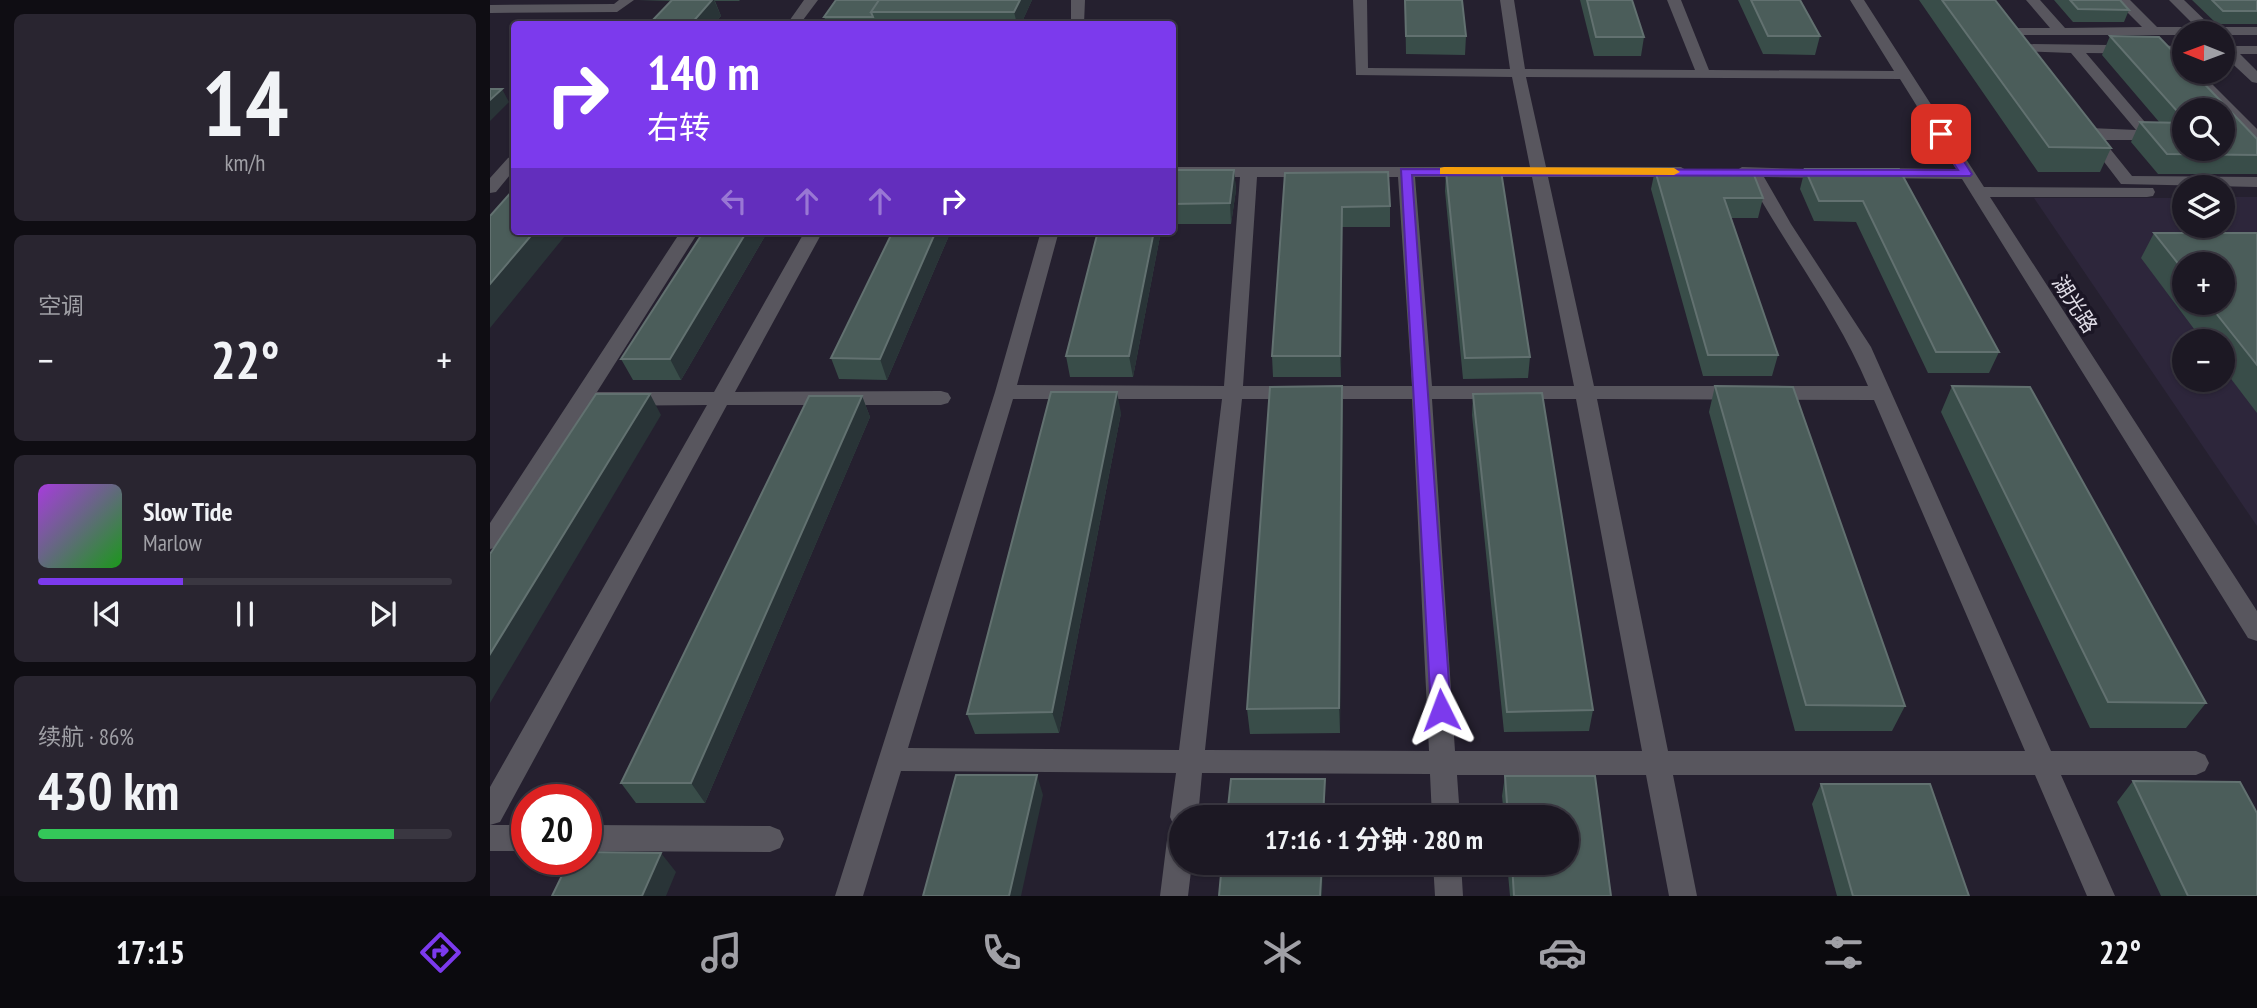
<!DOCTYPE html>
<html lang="zh">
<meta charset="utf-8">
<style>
:root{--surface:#1c1823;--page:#292530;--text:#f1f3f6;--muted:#a0a0a6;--line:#3a3741;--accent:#7c3aed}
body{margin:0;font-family:"PT Sans Narrow","Noto Sans SC",sans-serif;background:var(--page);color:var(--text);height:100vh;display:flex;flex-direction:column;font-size:26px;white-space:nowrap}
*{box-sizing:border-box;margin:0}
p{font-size:23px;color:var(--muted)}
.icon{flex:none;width:38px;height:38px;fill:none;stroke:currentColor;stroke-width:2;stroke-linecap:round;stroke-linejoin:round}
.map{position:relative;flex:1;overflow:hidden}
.details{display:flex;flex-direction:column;gap:14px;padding:14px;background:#0f0d13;width:490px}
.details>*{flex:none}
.hud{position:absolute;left:21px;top:21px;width:665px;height:214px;border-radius:7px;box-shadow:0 2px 5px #0004,0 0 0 2px var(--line);background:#7c3aed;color:#fff;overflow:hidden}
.needle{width:46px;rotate:271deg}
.tools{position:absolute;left:1682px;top:21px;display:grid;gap:14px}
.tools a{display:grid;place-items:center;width:63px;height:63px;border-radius:50%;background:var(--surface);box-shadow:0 2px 5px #0004,0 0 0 2px var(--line);font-size:35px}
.speed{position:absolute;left:21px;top:784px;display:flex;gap:14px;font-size:35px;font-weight:700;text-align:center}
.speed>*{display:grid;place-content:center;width:91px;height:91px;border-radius:50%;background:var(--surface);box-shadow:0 2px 5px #0004,0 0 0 2px var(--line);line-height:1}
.speed .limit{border:10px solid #d22;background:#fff;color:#111}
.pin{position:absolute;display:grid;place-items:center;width:60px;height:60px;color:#fff;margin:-30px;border-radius:14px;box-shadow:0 4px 10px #0006}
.me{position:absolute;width:77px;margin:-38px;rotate:357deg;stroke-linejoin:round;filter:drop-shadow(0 0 5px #0008)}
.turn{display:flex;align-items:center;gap:24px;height:147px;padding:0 21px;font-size:32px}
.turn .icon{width:91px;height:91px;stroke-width:2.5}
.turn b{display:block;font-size:49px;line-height:60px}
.lanes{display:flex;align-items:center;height:66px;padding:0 21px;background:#0003;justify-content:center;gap:35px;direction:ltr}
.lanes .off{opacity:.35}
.big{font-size:52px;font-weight:700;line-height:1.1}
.details .tile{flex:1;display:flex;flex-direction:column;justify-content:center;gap:10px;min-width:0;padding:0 24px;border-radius:10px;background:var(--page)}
.details .dial{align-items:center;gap:0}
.dial b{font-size:91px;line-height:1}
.song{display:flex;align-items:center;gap:21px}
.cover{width:84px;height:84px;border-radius:10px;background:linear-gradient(135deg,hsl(280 70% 55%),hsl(120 70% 35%))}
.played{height:7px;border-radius:4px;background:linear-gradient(90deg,var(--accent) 35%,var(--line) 35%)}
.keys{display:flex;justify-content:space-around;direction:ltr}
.heat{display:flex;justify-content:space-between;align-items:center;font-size:38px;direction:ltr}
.charge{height:10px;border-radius:5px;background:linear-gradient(90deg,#34c759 86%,var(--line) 0)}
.trip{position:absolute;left:679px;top:805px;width:410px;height:70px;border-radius:35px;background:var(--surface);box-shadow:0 2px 5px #0004,0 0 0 2px var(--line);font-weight:700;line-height:70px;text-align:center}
.menu{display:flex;height:112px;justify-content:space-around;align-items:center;background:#0b0a0e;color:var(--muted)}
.menu .icon{width:49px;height:49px}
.menu .on{color:var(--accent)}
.menu b{font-size:32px;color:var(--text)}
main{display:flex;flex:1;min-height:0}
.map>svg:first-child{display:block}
.built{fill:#2d263b;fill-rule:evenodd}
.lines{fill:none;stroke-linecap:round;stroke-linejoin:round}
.minor{fill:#58565e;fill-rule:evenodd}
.wall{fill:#394d49;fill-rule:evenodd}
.shaded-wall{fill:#293437}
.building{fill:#4b5d5a;stroke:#627170;stroke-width:2}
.route{fill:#7c3aed;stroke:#51269a;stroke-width:2}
.slow{fill:#f59e0b}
.labels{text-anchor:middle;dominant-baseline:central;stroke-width:7;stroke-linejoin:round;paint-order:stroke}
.street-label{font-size:21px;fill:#e1dee8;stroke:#1b1625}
</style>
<main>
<section class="details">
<div class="tile dial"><b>14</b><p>km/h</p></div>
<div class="tile"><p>空调</p>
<div class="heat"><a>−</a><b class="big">22°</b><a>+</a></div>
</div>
<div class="tile">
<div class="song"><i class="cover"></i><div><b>Slow Tide</b><p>Marlow</p></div></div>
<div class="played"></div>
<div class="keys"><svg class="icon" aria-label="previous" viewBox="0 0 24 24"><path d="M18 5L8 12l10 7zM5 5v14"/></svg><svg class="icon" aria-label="pause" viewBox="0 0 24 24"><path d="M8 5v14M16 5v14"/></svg><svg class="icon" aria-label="next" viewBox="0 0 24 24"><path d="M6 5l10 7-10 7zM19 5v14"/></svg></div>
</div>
<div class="tile"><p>续航 · 86%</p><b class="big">430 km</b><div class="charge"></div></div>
</section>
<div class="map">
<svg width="1767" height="896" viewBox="0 0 1767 896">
<rect width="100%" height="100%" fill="#25202f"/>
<!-- built -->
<path class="built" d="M1733 197H1767V526L1544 198H1694V226H1732ZM1694 264H1732V303H1694ZM1694 341H1732V380H1694Z"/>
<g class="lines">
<!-- minor -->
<path class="minor" d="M129 0H144L127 12 0 13V5L124 4Z
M314 0H328L310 24H297Z
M581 0H595L594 24H581Z
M863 0H877L878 68 1020 69 1010 0H1024L1035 69 1205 70 1177 0H1191L1219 70 1404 71 1360 0H1374L1494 187 1663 188 1665 192 1663 196 1657 197H1500L1767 611V641L1758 638 1472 179 1385 178 1377 173 1385 168 1466 169 1410 79 1036 77 1056 167H1191L1199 172 1191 177H1058L1104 386H1378C1347 312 1296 247 1258 177L1246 175 1244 172 1252 167 1348 170 1350 173 1348 176 1342 178 1274 177 1301 224 1381 347 1561 751H1706L1715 755 1719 763 1715 771 1706 775H1571L1625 896H1597L1545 775H1183L1207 896H1179L1156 775H967L970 817H942L940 774 712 773 708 817H691V863H702L698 896H670L677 840 681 831 690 828 684 826 680 817 686 773 411 771 373 896H345L505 392 551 231H569L527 385 734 386 750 177H682V167H1040L1022 77 866 75ZM767 177H908L922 386H753ZM925 177H1042L1084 386H942ZM523 399H732L689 750 418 748ZM752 399H922L939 751 715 750ZM942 399H1086L1152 751H965ZM1107 399 1384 400 1535 751H1178Z
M1536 0H1550L1575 28 1652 27 1625 0H1640L1667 27H1706L1679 0H1694L1722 27H1767V35H1517V29L1522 28H1560Z
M1534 44 1694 46V54L1596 53 1666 135 1658 140H1613L1642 176 1767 177V187L1631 184 1592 133 1600 128 1646 130 1581 53 1529 51 1527 48Z
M1732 46H1767V54H1750L1767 71V83L1762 82 1732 54Z
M1695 72H1710L1767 129V143L1761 141Z
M24 156V170L6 192 0 193V178L18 158Z
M191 231H209L107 392H224L315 231H333L245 392 451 391 458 393 461 398 458 403 451 405H237L10 822 0 825H37V851H0V787L217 405 99 406 8 547 0 549V523Z
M96 825 280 826 290 830 294 839 290 848 280 852 96 851Z
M943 863H971L973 896H945Z"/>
</g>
<!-- wall -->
<path class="wall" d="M148 0H250L249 1H225L231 16 224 24H159L181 1Z
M346 0H542L531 24H337L334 17Z
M915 0H972L976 36 975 55 916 54Z
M1090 0H1142L1154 37 1151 56H1104Z
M1248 0H1310L1330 36 1325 55 1273 54Z
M1429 0H1505L1621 148 1610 172H1548Z
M1564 0H1630L1639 10 1634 22H1583Z
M1702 0H1767V24H1727Z
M1620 36 1767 139V174H1668L1641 142 1650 122 1670 123 1612 55ZM1694 110 1732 149H1694Z
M1315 169H1409L1509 352 1499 373H1438L1366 222 1324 221 1310 189Z
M682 170H744L746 190 741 224H682Z
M1165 170 1273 198 1268 218H1241L1288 355 1282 376H1213L1161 189Z
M956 171 1040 357 1038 378 973 379 955 191Z
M795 173 900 206V227H852L851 377H783L782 356Z
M214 231H278L191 380H143L131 359Z
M403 231H461L397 380 349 379 341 358Z
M671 231 643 377H580L576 356Z
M1664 233H1767V413L1732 367V341H1713L1651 258ZM1694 264 1732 303H1694Z
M852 386 850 733 760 734 757 709Z
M1225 386 1415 706 1402 731H1305L1219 412Z
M1462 386 1716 703 1696 728H1600L1451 412Z
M983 394 1103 710 1099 731 1014 732 982 415Z
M372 396 380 417 215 803H146L131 783Z
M631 413 569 733 485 734 477 714Z
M1015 776H1105L1121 896H1020L1017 863H1076V817H1014L1012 796Z
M1643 781 1767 896H1671L1627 802Z
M1331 784 1479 896H1347L1322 804Z"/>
<!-- shaded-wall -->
<path class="shaded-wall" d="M222 0H224L231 16 224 24H201Z
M530 0H542L531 24H527L524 12Z
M12 89 19 102 0 121V100Z
M744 170 746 190 741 224 740 203Z
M852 207V227L851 377 850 356Z
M45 231H79L0 328V284Z
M257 231H278L191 380 180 359Z
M446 231H461L397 380 390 359Z
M664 231H671L643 377 639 356Z
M852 386 853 412 850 733 849 708Z
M627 392 631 413 569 733 562 712Z
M160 394 171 415 0 703V654Z
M372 396 380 417 215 803 201 783Z
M547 775 553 795 531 896H519Z
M835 779V817H833Z
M171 853 186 872 176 896H152Z
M832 863H833L832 896H830Z"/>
<!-- building -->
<path class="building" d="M182 0H222L201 24H159Z
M346 0H389L381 12 383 17H334Z
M389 0H530L524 12H381Z
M915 0H972L976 36H916Z
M1097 0H1142L1154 37H1106Z
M1261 0H1310L1330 36H1278Z
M1452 0H1505L1621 148 1559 147Z
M1580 0H1630L1639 10 1588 9Z
M1722 0H1767V11H1733Z
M1620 36 1669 37 1694 63V72H1703L1767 139V155L1677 154 1650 122 1694 123V149H1732V110H1694V119Z
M0 89H12L0 100Z
M1315 169H1409L1509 352H1446L1373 201H1329Z
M682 170H744L740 203 682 204Z
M1165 170H1262L1273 198H1234L1288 355H1218Z
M956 171H1011L1040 357 975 358Z
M898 172 900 206 852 207 850 356H782L795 173Z
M24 189V231H45L0 284V216Z
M214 231H257L180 359H131Z
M403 231H446L390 359 341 358Z
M608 231H664L639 356H576Z
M1664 233H1767V365L1718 303H1732V264H1694V271Z
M852 386 849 708 757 709 780 387Z
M1225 386 1303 387 1415 706 1316 705Z
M1462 386 1540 387 1716 703 1618 702Z
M561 392H627L562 712 477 714Z
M1052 393 1103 710 1017 712 983 394Z
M106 394H160L0 654V554Z
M319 396H372L201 783H131Z
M466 775H547L519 896H433Z
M1015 776H1105L1121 896H1024L1022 863H1076V817H1018Z
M741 779H835L833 817H737Z
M1643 781 1750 782 1767 813V896H1698Z
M1331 784H1440L1479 896H1363Z
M96 852 171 853 152 896H62L80 859H96Z
M732 863H832L830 896H729Z"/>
<!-- route -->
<path class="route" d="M1447 132H1455L1482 174 1480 176 922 175 961 710 958 716 951 718 944 716 941 710 911 169 1468 170 1445 134Z"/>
<!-- slow -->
<path class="slow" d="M954 167 1184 168 1190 172 1184 175 950 174V168Z"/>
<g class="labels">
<!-- street labels -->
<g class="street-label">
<text transform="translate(1585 304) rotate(57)">湖光路</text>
</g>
</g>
</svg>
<div class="tools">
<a><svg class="needle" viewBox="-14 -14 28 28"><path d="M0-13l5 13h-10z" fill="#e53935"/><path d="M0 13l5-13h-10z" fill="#a0a0a6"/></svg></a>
<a><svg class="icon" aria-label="search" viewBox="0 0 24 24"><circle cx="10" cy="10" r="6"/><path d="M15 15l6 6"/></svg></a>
<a><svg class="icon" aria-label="layers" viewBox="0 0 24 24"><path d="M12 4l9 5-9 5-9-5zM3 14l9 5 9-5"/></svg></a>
<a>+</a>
<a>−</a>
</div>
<div class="speed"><div class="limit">20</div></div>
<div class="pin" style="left:1451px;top:134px;background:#d93025"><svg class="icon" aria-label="arrive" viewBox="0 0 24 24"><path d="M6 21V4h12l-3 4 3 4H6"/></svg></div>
<svg class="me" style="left:951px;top:710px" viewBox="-20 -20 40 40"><path d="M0-17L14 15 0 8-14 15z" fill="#7c3aed" stroke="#fff" stroke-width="4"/></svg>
<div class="trip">17:16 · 1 分钟 · 280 m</div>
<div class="hud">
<div class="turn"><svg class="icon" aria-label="right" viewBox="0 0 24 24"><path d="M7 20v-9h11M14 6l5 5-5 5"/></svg><div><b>140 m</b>右转</div></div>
<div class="lanes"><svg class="icon off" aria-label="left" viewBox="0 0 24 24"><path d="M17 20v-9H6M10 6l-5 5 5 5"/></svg><svg class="icon off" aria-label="ahead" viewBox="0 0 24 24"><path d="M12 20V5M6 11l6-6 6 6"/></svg><svg class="icon off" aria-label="ahead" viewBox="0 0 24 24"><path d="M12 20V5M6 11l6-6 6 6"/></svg><svg class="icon" aria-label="right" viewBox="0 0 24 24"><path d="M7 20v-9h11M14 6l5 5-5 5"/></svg></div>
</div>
</div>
</main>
<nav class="menu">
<b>17:15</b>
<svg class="icon on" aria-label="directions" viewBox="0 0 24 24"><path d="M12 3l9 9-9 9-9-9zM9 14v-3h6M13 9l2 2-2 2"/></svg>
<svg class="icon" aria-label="music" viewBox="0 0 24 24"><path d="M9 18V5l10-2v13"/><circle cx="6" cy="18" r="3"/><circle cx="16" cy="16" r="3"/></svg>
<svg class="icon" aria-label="phone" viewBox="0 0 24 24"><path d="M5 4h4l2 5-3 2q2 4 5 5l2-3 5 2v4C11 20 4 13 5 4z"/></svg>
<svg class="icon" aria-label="climate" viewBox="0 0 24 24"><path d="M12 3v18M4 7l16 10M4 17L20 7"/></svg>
<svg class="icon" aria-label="car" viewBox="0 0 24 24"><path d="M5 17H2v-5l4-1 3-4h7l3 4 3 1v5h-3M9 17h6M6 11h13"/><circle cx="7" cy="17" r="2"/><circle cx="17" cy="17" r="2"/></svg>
<svg class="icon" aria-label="filters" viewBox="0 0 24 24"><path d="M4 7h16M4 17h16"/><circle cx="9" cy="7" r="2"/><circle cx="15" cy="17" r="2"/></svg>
<b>22°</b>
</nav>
